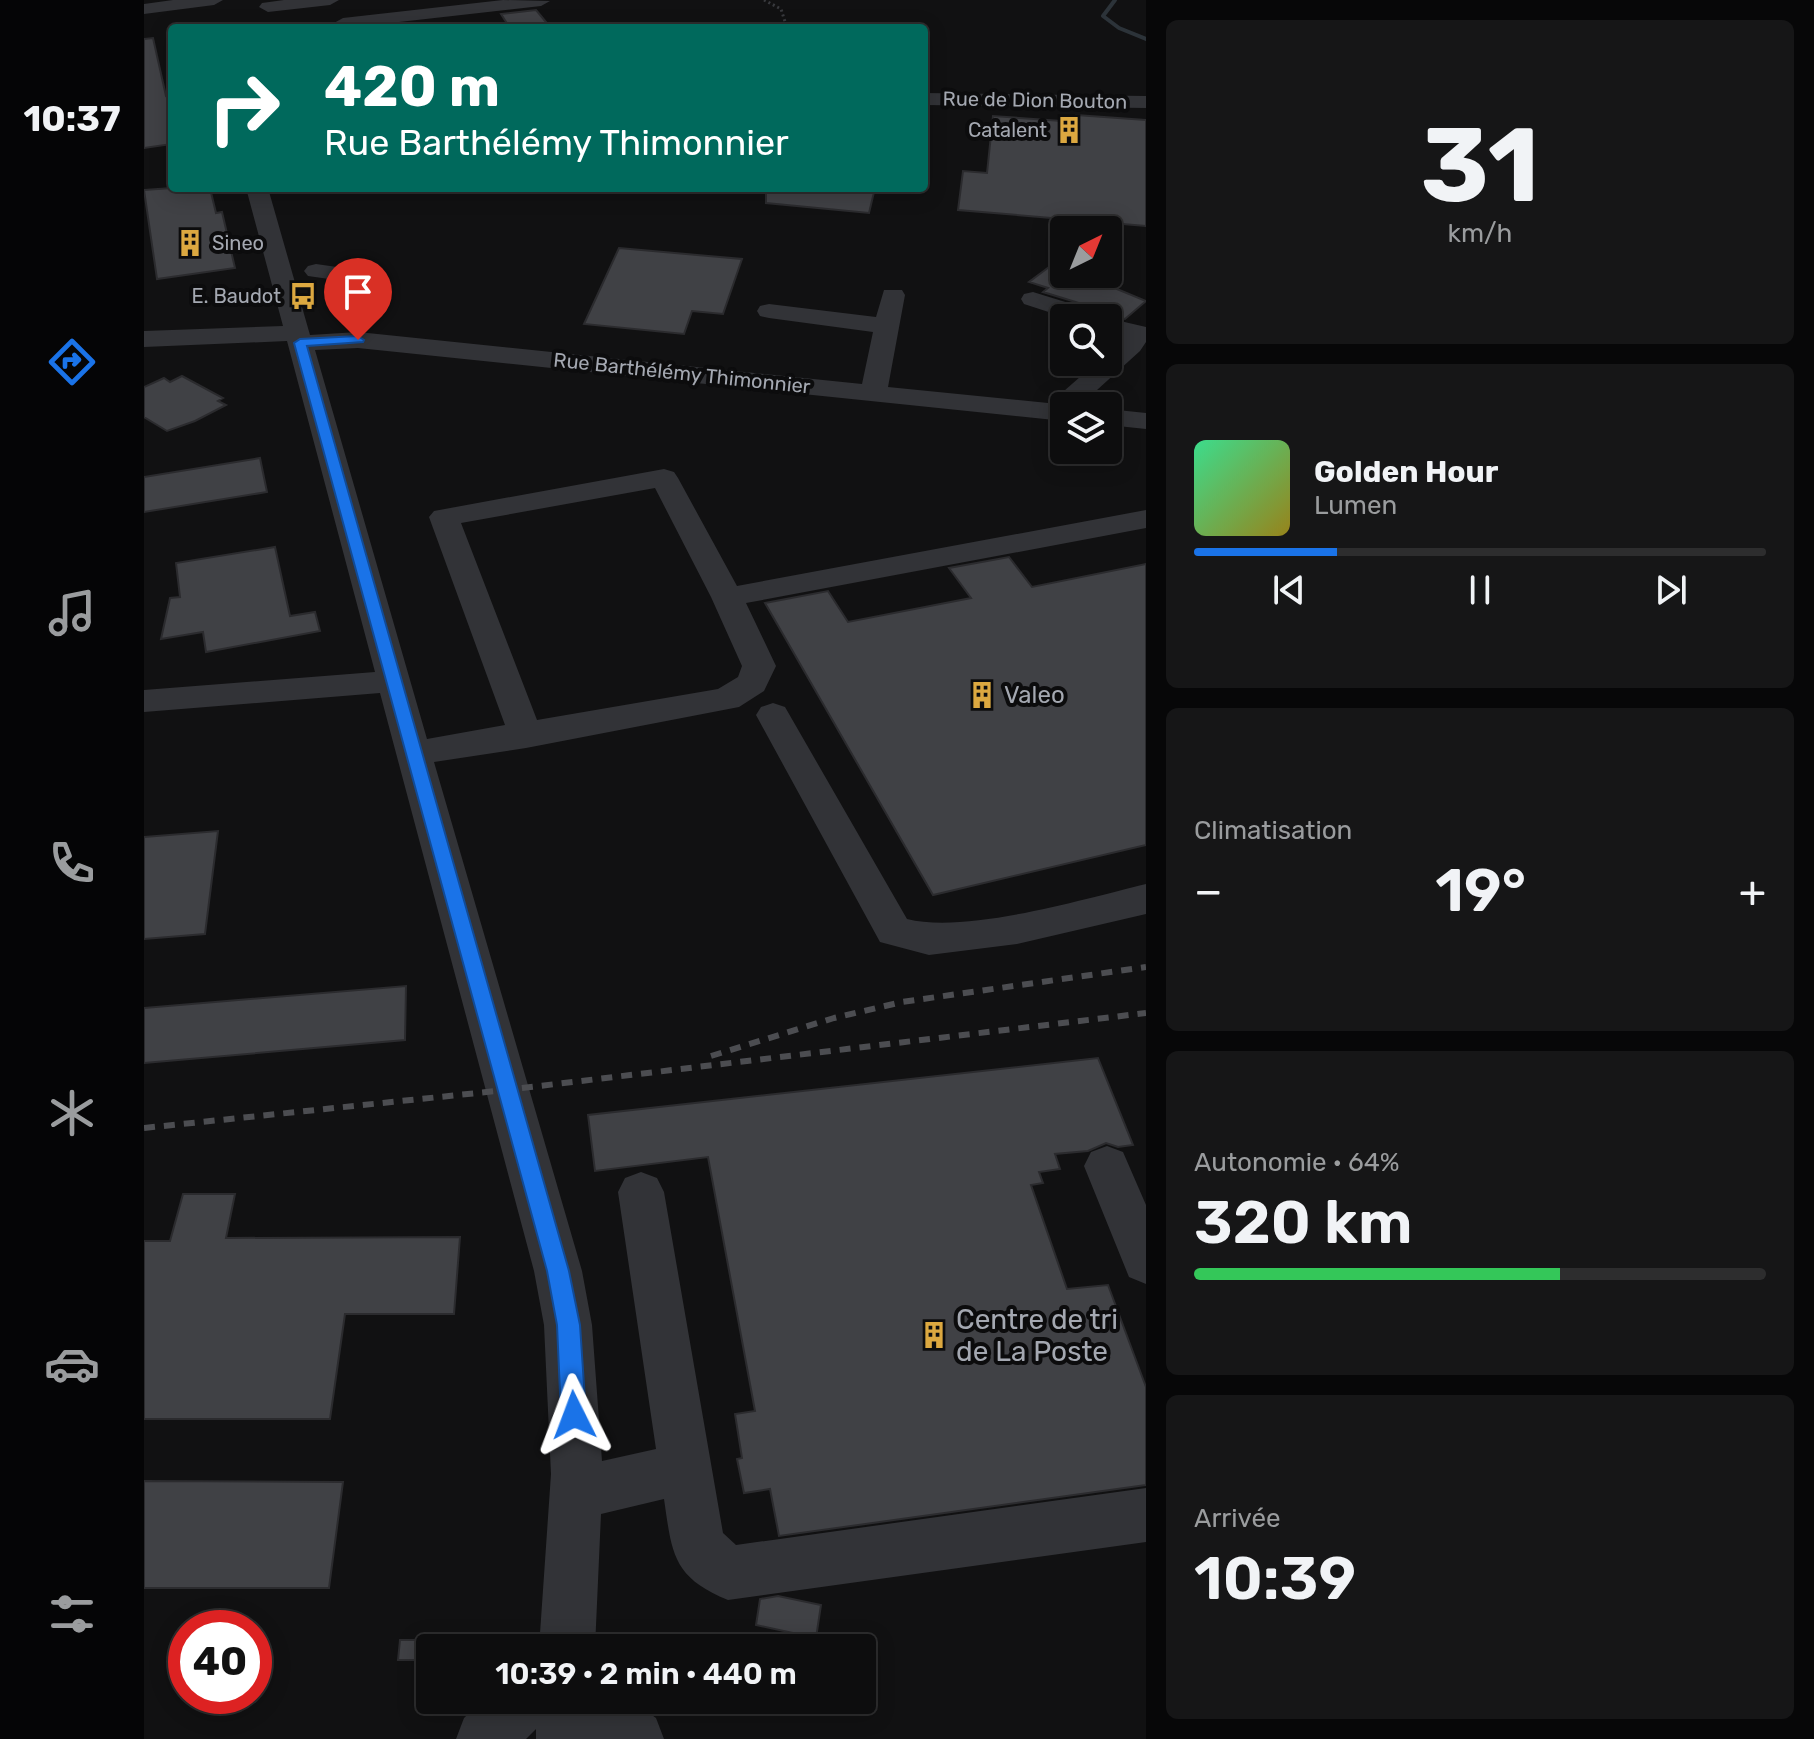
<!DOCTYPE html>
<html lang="fr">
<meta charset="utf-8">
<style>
:root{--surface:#0d0d0e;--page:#161617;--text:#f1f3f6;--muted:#9a9c9e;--line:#2d2d2e;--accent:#1a73e8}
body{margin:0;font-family:Rubik,sans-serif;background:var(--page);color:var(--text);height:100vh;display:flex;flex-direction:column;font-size:30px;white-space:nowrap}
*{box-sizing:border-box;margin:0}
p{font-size:26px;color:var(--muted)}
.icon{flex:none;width:44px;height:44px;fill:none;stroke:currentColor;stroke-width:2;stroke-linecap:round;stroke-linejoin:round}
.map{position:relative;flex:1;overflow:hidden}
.side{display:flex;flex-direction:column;gap:20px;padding:20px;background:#070708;width:668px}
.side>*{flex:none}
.guide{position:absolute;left:24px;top:24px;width:760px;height:168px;border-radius:8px;box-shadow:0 4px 20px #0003,0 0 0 2px var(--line);background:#00695c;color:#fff;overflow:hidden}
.needle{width:52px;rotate:43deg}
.tools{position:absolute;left:906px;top:216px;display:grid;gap:16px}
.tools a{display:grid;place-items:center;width:72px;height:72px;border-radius:8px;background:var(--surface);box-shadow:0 4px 20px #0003,0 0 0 2px var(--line);font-size:40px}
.speed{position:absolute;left:24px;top:1610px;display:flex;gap:16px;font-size:40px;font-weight:700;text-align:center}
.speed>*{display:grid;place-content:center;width:104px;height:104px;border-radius:50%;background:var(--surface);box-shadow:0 4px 20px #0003,0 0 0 2px var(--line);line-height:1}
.speed .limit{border:12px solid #d22;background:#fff;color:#111}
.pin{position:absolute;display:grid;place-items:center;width:68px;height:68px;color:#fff;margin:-82px -34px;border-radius:50% 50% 50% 0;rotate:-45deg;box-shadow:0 0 8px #0007}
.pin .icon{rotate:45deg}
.me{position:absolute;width:88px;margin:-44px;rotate:357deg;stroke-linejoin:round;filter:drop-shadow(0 0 6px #0008)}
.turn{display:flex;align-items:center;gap:28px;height:168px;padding:0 24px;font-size:36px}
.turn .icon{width:104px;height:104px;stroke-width:2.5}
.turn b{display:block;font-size:56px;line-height:68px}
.big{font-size:60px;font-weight:600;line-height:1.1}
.side .tile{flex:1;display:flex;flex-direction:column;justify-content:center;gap:12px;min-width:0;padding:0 28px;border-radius:12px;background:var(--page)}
.side .dial{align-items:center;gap:0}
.dial b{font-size:104px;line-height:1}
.song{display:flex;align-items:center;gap:24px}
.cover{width:96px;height:96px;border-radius:12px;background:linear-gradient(135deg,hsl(150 70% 55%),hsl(50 70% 35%))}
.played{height:8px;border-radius:4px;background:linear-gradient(90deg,var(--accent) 25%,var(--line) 25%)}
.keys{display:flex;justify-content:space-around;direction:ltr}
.heat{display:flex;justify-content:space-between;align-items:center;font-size:44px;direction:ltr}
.charge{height:12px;border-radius:6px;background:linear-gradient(90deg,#34c759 64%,var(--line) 0)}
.trip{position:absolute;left:272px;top:1634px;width:460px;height:80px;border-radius:8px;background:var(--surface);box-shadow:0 4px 20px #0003,0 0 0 2px var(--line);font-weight:600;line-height:80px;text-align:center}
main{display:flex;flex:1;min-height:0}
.dock{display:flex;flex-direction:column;width:144px;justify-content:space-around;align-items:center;background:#050506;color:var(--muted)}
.dock .icon{width:56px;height:56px}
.dock .current{color:var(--accent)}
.dock b{font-size:36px;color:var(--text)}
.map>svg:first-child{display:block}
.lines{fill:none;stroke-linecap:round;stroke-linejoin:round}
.stream{stroke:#2c3339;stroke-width:4}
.building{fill:#404145;stroke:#2b2b2e;stroke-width:2}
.path{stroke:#393a3e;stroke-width:3;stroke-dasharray:2 3;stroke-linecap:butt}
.minor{fill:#323337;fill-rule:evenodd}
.rail{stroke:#4c4d51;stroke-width:6;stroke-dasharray:11 9;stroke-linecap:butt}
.route{fill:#1a73e8;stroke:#114b97;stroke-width:2}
.labels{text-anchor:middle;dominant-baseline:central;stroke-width:8;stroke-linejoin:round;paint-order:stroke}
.far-street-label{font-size:20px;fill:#a4a8b1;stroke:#0c0c0d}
.far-poi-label{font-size:20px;fill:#a4a8b1;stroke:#0c0c0d;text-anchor:end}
.poi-label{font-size:24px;fill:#a4a8b1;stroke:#0c0c0d;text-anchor:start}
.near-poi-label{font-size:28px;fill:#a4a8b1;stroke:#0c0c0d;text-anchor:start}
</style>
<main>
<nav class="dock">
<b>10:37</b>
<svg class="icon current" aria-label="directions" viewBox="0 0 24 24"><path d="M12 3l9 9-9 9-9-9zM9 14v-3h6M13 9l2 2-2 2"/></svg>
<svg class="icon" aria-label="music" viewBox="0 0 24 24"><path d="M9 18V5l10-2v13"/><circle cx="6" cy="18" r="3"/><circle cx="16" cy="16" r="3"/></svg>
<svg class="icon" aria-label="phone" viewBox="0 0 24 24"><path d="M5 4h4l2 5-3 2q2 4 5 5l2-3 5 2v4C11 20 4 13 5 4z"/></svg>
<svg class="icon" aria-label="climate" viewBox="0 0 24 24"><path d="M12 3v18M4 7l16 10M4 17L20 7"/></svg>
<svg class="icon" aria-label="car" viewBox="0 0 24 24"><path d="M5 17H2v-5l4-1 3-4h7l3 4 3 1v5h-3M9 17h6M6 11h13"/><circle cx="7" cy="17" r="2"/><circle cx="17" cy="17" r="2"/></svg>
<svg class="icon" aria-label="filters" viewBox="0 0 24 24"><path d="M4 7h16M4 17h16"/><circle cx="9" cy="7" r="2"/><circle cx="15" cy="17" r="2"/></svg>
</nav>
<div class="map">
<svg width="1002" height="1739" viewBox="0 0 1002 1739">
<rect width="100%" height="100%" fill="#111112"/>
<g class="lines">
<!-- stream -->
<path class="stream" d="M971 0 959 16 975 28 1002 39"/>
</g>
<!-- building -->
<path class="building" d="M392 10 407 28H366L357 14Z
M9 38 22 96 28 95V144L0 148V39Z
M932 115 1002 120V226L814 210 819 171 843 173 849 116 932 122Z
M28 188H66L72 213 78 212 91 268 13 279 0 190Z
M622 188H731L725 213 622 203Z
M475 248 598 259 579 314 548 311 540 334 440 324Z
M905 267 973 289 1002 301 981 319 961 314 958 310 899 292 904 288 885 282Z
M38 376 79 398 74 401 82 405 51 421 23 431 0 417V387L20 378 26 382Z
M116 458 123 492 0 512V477Z
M131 547 146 616 171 612 176 631 62 652 59 632 17 639 26 598 36 597 32 563Z
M865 557 888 587 1002 564V845L789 895 621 603 684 591 704 622 827 598 805 568Z
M74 831 61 934 0 939V837Z
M262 986 261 1040 0 1063V1008Z
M954 1058 989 1145 974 1147 962 1143 944 1151 911 1154 916 1169 895 1172 899 1183 887 1185 923 1289 964 1285 1002 1387V1485L635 1536 626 1489 600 1493 593 1459 598 1458 591 1414 611 1411 564 1157 451 1171 444 1115Z
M39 1194H91L82 1238 316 1237 310 1314H201L186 1419H0V1241H26Z
M0 1481 199 1482 185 1588H0Z
M634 1596 677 1605 672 1638 612 1625 616 1599Z
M256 1640H316V1648H286V1660H254Z"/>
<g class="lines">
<!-- path -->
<path class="path" d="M620 0 637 9 643 28"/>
<!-- minor -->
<path class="minor" d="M29 0H79L70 5 0 14V4Z
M140 0H195L186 5 124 12 115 7 118 3Z
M359 0 406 1 397 6 202 28 193 27 190 23 199 18Z
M780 93 1002 96V108L780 105Z
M102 188H124L166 335 214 332 718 384 729 332 625 318 616 316 613 311 616 306 625 304 732 317 740 290H758L761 295 744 387 914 404 920 391 953 362H964V353L979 336 964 331V318H923L880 304 877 299 880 294 889 292 957 313 959 317 1002 327V342L996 351 942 400 941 406H920V421L214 348 171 350 283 739 361 725 285 517 290 511 520 469 530 472 534 478 593 586 1002 510V528L602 603 632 666 620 691 595 707 382 748 290 762 438 1271 448 1325 458 1461 512 1449 474 1192 481 1178 497 1172 513 1178 520 1192 579 1533 592 1545 1002 1488V1542L584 1600C528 1577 528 1553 520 1499L457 1514 451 1648H395L407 1474 400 1325 390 1271 236 693 0 712V690L231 672 143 341 0 347V331L139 326ZM511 488 567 597 598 666 594 677 574 689 393 720 317 523Z
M172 264 221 271 225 276 221 281 213 283 164 276 160 271 164 266Z
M964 409 1002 413V429L964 425Z
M629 703 641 707 763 919C823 934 940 899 1002 884V914L873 944 785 955 736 942 612 715 617 707Z
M963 1146 979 1152 1002 1205V1284L985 1277 940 1166 947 1152Z
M339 1700H487L512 1718 520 1739H392V1729L382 1739H312L320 1718Z"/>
<!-- rail -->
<path class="rail" d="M567 1056 690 1018 758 1002 1002 967
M0 1128 362 1090 1002 1013"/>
</g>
<!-- route -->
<path class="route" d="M214 336 220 340 219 342 163 346 425 1271 436 1325 442 1415 438 1423 430 1427 421 1423 417 1415 413 1325 403 1271 150 343 156 339Z"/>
<!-- icons -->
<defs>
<g id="building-bare" transform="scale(2.16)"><path d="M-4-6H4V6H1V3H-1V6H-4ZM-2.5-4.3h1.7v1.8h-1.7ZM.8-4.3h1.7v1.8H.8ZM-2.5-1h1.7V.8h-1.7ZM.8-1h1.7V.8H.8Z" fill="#dca840" stroke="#0c0c0d" stroke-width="2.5" paint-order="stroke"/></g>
<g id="bus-bare" transform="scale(2.16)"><path d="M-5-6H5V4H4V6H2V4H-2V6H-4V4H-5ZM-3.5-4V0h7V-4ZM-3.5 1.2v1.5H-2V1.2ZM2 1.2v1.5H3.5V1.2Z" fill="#dca840" stroke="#0c0c0d" stroke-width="2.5" paint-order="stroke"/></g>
</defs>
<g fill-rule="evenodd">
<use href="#building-bare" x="925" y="130"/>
<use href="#building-bare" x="46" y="243"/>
<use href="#bus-bare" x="159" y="296"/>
<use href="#building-bare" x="838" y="695"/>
<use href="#building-bare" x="790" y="1335"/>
</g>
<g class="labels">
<!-- far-street labels -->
<g class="far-street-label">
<text transform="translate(891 100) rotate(1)">Rue de Dion Bouton</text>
<text transform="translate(538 373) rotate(6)">Rue Barthélémy Thimonnier</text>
</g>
<!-- far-poi labels -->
<g class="far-poi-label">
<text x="903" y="130">Catalent</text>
<text x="68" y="243" text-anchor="start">Sineo</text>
<text x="137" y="296">E. Baudot</text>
</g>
<!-- poi labels -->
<g class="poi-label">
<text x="860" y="695">Valeo</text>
</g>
<!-- near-poi labels -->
<g class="near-poi-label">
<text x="812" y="1319">Centre de tri<tspan x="812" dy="32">de La Poste</tspan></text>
</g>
</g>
</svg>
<div class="tools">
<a><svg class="needle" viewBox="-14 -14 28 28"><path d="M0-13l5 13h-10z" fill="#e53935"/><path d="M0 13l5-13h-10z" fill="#9a9c9e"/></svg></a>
<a><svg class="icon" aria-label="search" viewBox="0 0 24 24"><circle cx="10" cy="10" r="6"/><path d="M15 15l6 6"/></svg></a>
<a><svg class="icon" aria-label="layers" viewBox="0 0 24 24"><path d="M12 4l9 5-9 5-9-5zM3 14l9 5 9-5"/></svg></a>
</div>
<div class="speed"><div class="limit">40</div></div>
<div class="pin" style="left:214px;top:340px;background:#d93025"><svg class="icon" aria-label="arrive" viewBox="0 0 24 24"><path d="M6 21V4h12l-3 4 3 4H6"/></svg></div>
<svg class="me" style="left:430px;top:1415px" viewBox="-20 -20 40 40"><path d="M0-17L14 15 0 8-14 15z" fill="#1a73e8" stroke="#fff" stroke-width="4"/></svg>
<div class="trip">10:39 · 2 min · 440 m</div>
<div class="guide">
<div class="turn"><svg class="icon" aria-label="right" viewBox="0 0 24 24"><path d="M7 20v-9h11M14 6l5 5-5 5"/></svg><div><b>420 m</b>Rue Barthélémy Thimonnier</div></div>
</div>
</div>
<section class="side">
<div class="tile dial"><b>31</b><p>km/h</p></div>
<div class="tile">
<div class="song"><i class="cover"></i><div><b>Golden Hour</b><p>Lumen</p></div></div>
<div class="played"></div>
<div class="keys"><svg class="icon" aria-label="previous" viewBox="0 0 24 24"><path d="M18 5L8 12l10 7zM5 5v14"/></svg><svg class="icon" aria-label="pause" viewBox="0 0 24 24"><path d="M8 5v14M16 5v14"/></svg><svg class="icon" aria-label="next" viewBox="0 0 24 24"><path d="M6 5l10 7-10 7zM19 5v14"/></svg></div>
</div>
<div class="tile"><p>Climatisation</p>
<div class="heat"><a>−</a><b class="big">19°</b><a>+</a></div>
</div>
<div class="tile"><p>Autonomie · 64%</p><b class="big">320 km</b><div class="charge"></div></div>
<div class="tile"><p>Arrivée</p><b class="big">10:39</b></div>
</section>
</main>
